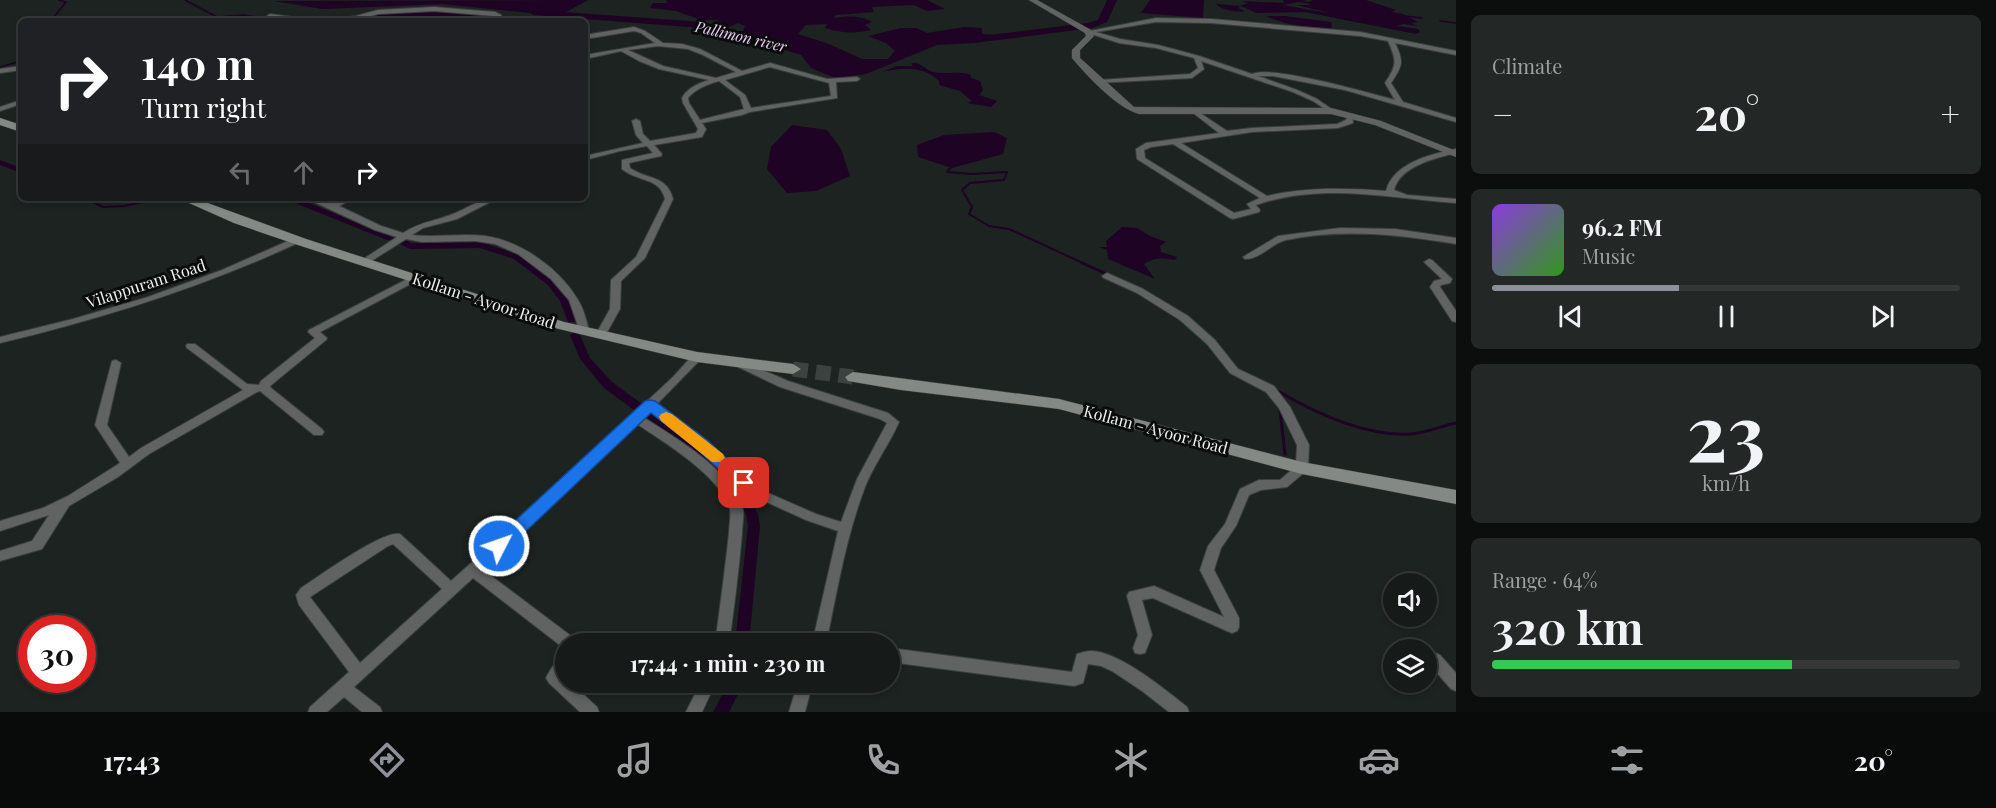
<!DOCTYPE html>
<meta charset="utf-8">
<style>
:root{--surface:#161a18;--page:#232725;--text:#f1f3f6;--muted:#9ea1a2;--line:#353837;--accent:#8c9099}
body{margin:0;font-family:"Playfair Display",serif;background:var(--page);color:var(--text);height:100vh;display:flex;flex-direction:column;font-size:22px;white-space:nowrap}
*{box-sizing:border-box;margin:0}
p{font-size:20px;color:var(--muted)}
.icon{flex:none;width:33px;height:33px;fill:none;stroke:currentColor;stroke-width:2;stroke-linecap:round;stroke-linejoin:round}
.map{position:relative;flex:1;overflow:hidden}
.panel{display:flex;flex-direction:column;gap:15px;padding:15px;background:#0c0e0d;width:540px}
.panel>*{flex:none}
.top-card{position:absolute;left:18px;top:18px;width:570px;height:183px;border-radius:9px;box-shadow:0 3px 9px #0003,0 0 0 2px var(--line);background:#202124;color:#fff;overflow:hidden}
.controls{position:absolute;left:1383px;top:573px;display:grid;gap:12px}
.controls a{display:grid;place-items:center;width:54px;height:54px;border-radius:50%;background:var(--surface);box-shadow:0 3px 9px #0003,0 0 0 2px var(--line);font-size:30px}
.speed{position:absolute;left:18px;top:615px;display:flex;gap:12px;font-size:30px;font-weight:700;text-align:center}
.speed>*{display:grid;place-content:center;width:78px;height:78px;border-radius:50%;background:var(--surface);box-shadow:0 3px 9px #0003,0 0 0 2px var(--line);line-height:1}
.speed .limit{border:9px solid #d22;background:#fff;color:#111}
.pin{position:absolute;display:grid;place-items:center;width:51px;height:51px;color:#fff;margin:-26px;border-radius:12px;box-shadow:0 3px 9px #0006}
.me{position:absolute;width:66px;margin:-33px;rotate:49deg;stroke-linejoin:round;filter:drop-shadow(0 0 4px #0008)}
.turn{display:flex;align-items:center;gap:21px;height:126px;padding:0 24px;font-size:27px}
.turn .icon{width:78px;height:78px;stroke-width:2.5}
.turn b{display:block;font-size:42px;line-height:51px}
.lanes{display:flex;align-items:center;height:57px;padding:0 24px;background:#0003;justify-content:center;gap:30px;direction:ltr}
.lanes .off{opacity:.35}
.big{font-size:45px;font-weight:700;line-height:1.1}
.panel .widget{flex:1;display:flex;flex-direction:column;justify-content:center;gap:9px;min-width:0;padding:0 21px;border-radius:9px;background:var(--page)}
.panel .dial{align-items:center;gap:0}
.dial b{font-size:78px;line-height:1}
.song{display:flex;align-items:center;gap:18px}
.cover{width:72px;height:72px;border-radius:9px;background:linear-gradient(135deg,hsl(270 70% 55%),hsl(110 70% 35%))}
.played{height:6px;border-radius:3px;background:linear-gradient(90deg,var(--accent) 40%,var(--line) 40%)}
.keys{display:flex;justify-content:space-around;direction:ltr}
.heat{display:flex;justify-content:space-between;align-items:center;font-size:33px;direction:ltr}
.charge{height:9px;border-radius:4px;background:linear-gradient(90deg,#34c759 64%,var(--line) 0)}
.trip{position:absolute;left:555px;top:633px;width:345px;height:60px;border-radius:30px;background:var(--surface);box-shadow:0 3px 9px #0003,0 0 0 2px var(--line);font-weight:700;line-height:60px;text-align:center}
.tab-bar{display:flex;height:96px;justify-content:space-around;align-items:center;background:#090a0a;color:var(--muted)}
.tab-bar .icon{width:42px;height:42px}
.tab-bar .selected{color:var(--accent)}
.tab-bar b{font-size:27px;color:var(--text)}
main{display:flex;flex:1;min-height:0}
.map>svg:first-child{display:block}
.water{fill:#1e0325}
.lines{fill:none;stroke-linecap:round;stroke-linejoin:round}
.stream-far2{stroke:#1e0325;stroke-width:1.5}
.stream-far1{stroke:#1e0325;stroke-width:2}
.stream{stroke:#1e0325;stroke-width:3}
.canal{fill:#1e0325;fill-rule:evenodd}
.river{fill:#1e0325;fill-rule:evenodd}
.secondary-tunnel{stroke:#3c423f;stroke-width:15;stroke-dasharray:15 8;stroke-linecap:butt}
.minor-casing{stroke:#3a403d;stroke-width:2}
.tertiary-casing{stroke:#3a403d;stroke-width:1}
.secondary-casing{stroke:#3a403d;stroke-width:1}
.minor{fill:#606362;fill-rule:evenodd}
.tertiary{fill:#606362;fill-rule:evenodd}
.secondary{fill:#848986;fill-rule:evenodd}
.route{fill:#1a73e8;stroke:#114b97;stroke-width:1.5}
.slow{fill:#f59e0b}
.labels{text-anchor:middle;dominant-baseline:central;stroke-width:6;stroke-linejoin:round;paint-order:stroke}
.far-water-label{font-size:15px;font-style:italic;fill:#efcff6;stroke:#090c0b}
.street-label{font-size:16px;fill:#edf1ef;stroke:#090c0b}
</style>
<main>
<div class="map">
<svg width="1456" height="712" viewBox="0 0 1456 712">
<rect width="100%" height="100%" fill="#1d2320"/>
<!-- water -->
<path class="water" d="M588 0 559 16 442 4 322 9 274 1Z
M666 0H927L945 9 927 11 914 5 872 7 874 12 836 15 834 18C846 16 861 15 872 22L865 25 871 30C855 34 841 33 825 28L827 24 806 25 798 34 829 44 862 59H888L895 51 886 43 868 36 901 28H917L927 33 964 27 982 28V34L1011 36 976 43 937 45 866 74 835 78 811 68 801 55 745 37 734 38 731 32 743 31 745 26 738 23 729 27 717 20H701L676 11 650 8 653 3H668Z
M1150 0H1204L1203 18 1141 13Z
M1283 0H1307L1283 5 1333 14 1297 5H1309L1310 1 1314 0H1366L1396 10 1392 12 1403 14 1418 22 1411 23 1418 26 1403 24 1396 26 1418 29 1420 32 1416 34 1305 12 1256 13 1241 6 1238 8 1245 11C1236 13 1222 10 1216 4L1240 6 1248 3 1241 1 1284 3Z
M441 10 478 14 488 19 487 21H351L379 13Z
M1266 16H1285L1331 22 1332 28C1308 27 1288 26 1266 16Z
M911 63C922 62 924 69 933 72 946 75 959 70 971 75V78L980 81 983 90 979 95 997 101 991 107 967 103 972 101 960 91 939 85V81C922 65 902 68 881 72L897 66H913Z
M792 125 827 130 841 149 850 176 816 191 787 193 767 169 771 147Z
M994 132 1007 138 1003 154 952 168 918 157 917 145 944 135Z
M1122 227 1137 228 1150 236 1166 242 1160 246 1161 252 1177 257 1175 260C1163 258 1154 257 1144 264L1155 279 1108 259 1107 250 1099 247H1107L1106 241Z"/>
<g class="lines">
<!-- stream-far2 -->
<path class="stream-far2" d="M185 0 217 17 244 15 277 21
M1287 0 1312 3
M1405 16 1422 18
M51 21 66 2 59 0
M1440 21 1456 23
M0 67 21 61"/>
<!-- stream-far1 -->
<path class="stream-far1" d="M952 166 947 172 972 174 1007 172 1004 180 970 183 962 190 972 207 969 214 989 226 1009 229 1085 264
M85 198 103 207 124 206 164 198"/>
<!-- stream -->
<path class="stream" d="M1082 263 1109 275
M1276 390C1315 413 1365 437 1411 434 1426 433 1441 426 1456 423
M1280 410 1285 454"/>
<!-- canal -->
<path class="canal" d="M0 160 21 168V173L0 165Z
M252 198 299 199 394 238 393 240H387L295 203 256 200Z
M403 239 412 243 481 242 520 255 554 281 570 300 577 320 576 322H568L560 301 548 285 514 259 480 248 410 249 400 244V240Z
M575 332 580 335 590 358 612 382 702 448 746 493 758 514 760 526 749 644H735L748 526 746 514 738 499 694 454 604 388 580 359 570 335Z
M729 682H744L729 712H713Z"/>
<!-- river -->
<path class="river" d="M1107 0H1117L1107 22 1092 28 982 42 977 39 982 36 1088 23 1098 20Z
M536 10 702 22 760 38 755 41 702 28 533 15 531 13Z"/>
<!-- secondary-tunnel -->
<path class="secondary-tunnel" d="M793 369 853 377"/>
<!-- minor casing -->
<g class="minor-casing">
<path id="minor" d="M434 7 495 12 501 15 503 21H497L496 17 494 16 434 11 378 14 356 20 323 21 356 16 378 10Z
M270 14 307 19 310 21H294L268 17 267 16Z
M1156 18 1211 19 1360 32 1456 51V55L1395 43C1404 62 1403 65 1391 83L1403 102 1456 118V122L1345 90 1273 76H1258L1297 90 1317 99 1333 110V112L1331 113 1313 101 1293 92 1201 61 1204 69 1192 78 1097 83V81L1099 80 1190 74 1198 68 1194 58 1156 48 1119 43 1085 32ZM1156 22 1211 23 1360 36 1388 41C1397 61 1397 65 1385 83L1395 100C1369 93 1273 65 1252 74L1199 56 1158 45 1120 39 1096 32Z
M634 27 645 31 663 43 682 44 700 49 742 71 770 63 827 79 857 77 860 79 857 81 836 82 837 98 750 112 742 115 702 123 706 129 702 137 654 145 662 154 661 156 629 163 630 168C647 180 667 175 673 199L645 258 621 281 620 309 606 334 601 337 596 334 610 309 611 280 636 257 665 199C660 177 637 182 622 169V160L653 153 647 146 620 151 585 160V156L643 143 636 135 632 121 636 119 640 121 643 134 650 141 696 133 698 129 683 103 682 98C687 88 699 83 709 80L659 69 639 61 621 51 585 59V55L655 43 641 33 634 31 585 39V35ZM658 46 688 49 703 55 736 72 716 78 663 66 628 50ZM770 67 829 83 831 96 751 108 745 95 725 80ZM719 81 740 97 744 109 700 120 689 103 688 98C695 89 708 84 719 81Z
M21 66V70L0 73V69Z
M21 100V104L0 111V107Z
M1194 109 1227 131 1252 128 1337 124 1346 120 1348 114H1352L1353 123 1338 128 1252 132 1181 143 1267 196C1307 187 1346 188 1386 191 1393 163 1431 154 1456 149V153C1436 158 1400 166 1394 190L1407 195 1456 199V203C1390 198 1321 182 1256 205L1260 210 1259 212 1233 219 1230 218 1137 159 1136 149 1146 143 1219 133 1192 112V110ZM1173 144 1260 198 1247 204 1251 209 1234 213 1145 158 1144 150 1151 147Z
M305 198H317L332 203 343 198H354L339 206 381 226 403 233C422 221 433 222 453 214 468 208 481 198 498 198L457 219 423 228 412 235C436 238 461 233 485 236 521 241 560 269 578 300 584 309 586 320 589 330L584 333 580 332 569 300 551 279 518 254 495 244 475 241 422 242 406 239 365 265 362 264 360 262 362 260 397 237 375 230Z
M1340 228 1395 229 1456 238V244C1400 235 1343 228 1286 240 1272 243 1259 260 1245 259L1243 257 1278 236Z
M297 237 300 238V242C203 287 104 318 0 343V337L73 319 148 297 222 270Z
M1429 259 1432 260 1452 279 1450 283 1441 285 1440 287 1456 311V322L1452 321 1430 287 1434 281 1442 279 1424 262Z
M1107 273 1143 289 1188 316 1215 340 1238 369 1274 386 1290 407 1309 445 1308 468 1306 471 1287 487 1261 490 1249 495 1236 526 1221 548 1214 570 1239 618V627L1237 631 1232 633 1227 631 1153 598 1142 600 1152 635 1145 653 1140 654 1135 653 1133 648 1138 635 1127 596 1129 592 1154 586 1224 617 1200 570 1208 546 1225 524 1240 489 1259 480H1280L1296 466 1297 445 1279 408 1266 392 1230 373 1207 344 1180 320 1137 293 1104 278 1102 276Z
M415 275 418 276 420 278 418 280 320 332 327 338 326 340 270 386 271 388 322 429 324 432 322 435H314L260 391 257 392 149 454 118 477 69 506 42 549 0 561V551L32 541 49 515 0 531V521L43 508 68 496 120 463 95 425 112 361 116 360 121 363 107 425 129 457 141 448 243 390 187 348 186 346 187 344H195L247 384 259 385 261 381 315 338 308 332 309 330Z
M697 354 701 355 702 357 701 359 657 404 705 441 759 489 816 514 841 522 857 479 887 423 880 419 780 387 734 365 733 363 738 360 742 361 788 381 888 413 899 422C889 445 874 464 865 487 846 537 837 591 826 644H812L838 531 806 520 751 495 697 447 650 411 643 417C677 439 727 467 742 506 745 513 742 525 742 533 739 570 734 607 729 644H715C720 607 725 570 729 533 729 525 732 513 729 506 717 474 664 442 637 424L482 569 575 639 577 644H566L565 649 473 578 354 687 380 707 382 712H362L344 697 327 712H308L310 707 349 672 299 605 296 595 301 588C318 577 384 529 400 534L451 581 527 513 673 377 693 355ZM393 544 442 589 360 663 310 597 388 546Z
M890 648 1072 672 1077 654C1081 653 1086 651 1090 651 1117 650 1166 690 1187 707L1189 712H1169L1142 691 1112 671 1101 666 1088 664 1083 683 1074 686 890 662Z
M1435 653 1440 655 1456 673V691L1451 689 1430 665 1428 660 1430 655Z
M566 655V674L563 677 566 682H570L597 707 599 712H580L549 683 546 678C550 670 557 658 566 655Z
M701 682H716L702 712H686Z
M798 682H813L805 712H789Z"/>
</g>
<!-- tertiary casing -->
<g class="tertiary-casing">
<path id="tertiary" d="M1029 0H1037L1091 30 1094 36 1080 50V58L1134 107 1331 108 1381 121 1456 151V157L1375 125 1331 114H1139C1117 108 1087 76 1072 58V50L1086 36 1085 33Z"/>
</g>
<!-- secondary casing -->
<g class="secondary-casing">
<path id="secondary" d="M0 118 21 125V132L0 125Z
M178 198H194L306 239 564 322 697 352 793 364 801 369 793 374 697 362 555 328 298 245 234 223Z
M853 372 1059 399 1302 462 1456 490V504L1302 474 1059 409 901 390 848 381 845 377Z"/>
</g>
<!-- minor -->
<use href="#minor" class="minor"/>
<!-- tertiary -->
<use href="#tertiary" class="tertiary"/>
<!-- secondary -->
<use href="#secondary" class="secondary"/>
</g>
<!-- route -->
<path class="route" d="M650 400 655 401 707 440 749 479 752 483 749 487H738L696 448 651 413 505 551 499 553 493 551 490 546 493 541 645 401Z"/>
<!-- slow -->
<path class="slow" d="M666 412 672 414 723 454 725 458 723 462H712L661 421 659 417 661 414Z"/>
<g class="labels">
<!-- far-water labels -->
<g class="far-water-label">
<text transform="translate(741 36) rotate(13)">Pallimon river</text>
</g>
<!-- street labels -->
<g class="street-label">
<text transform="translate(146 283) rotate(-18)">Vilappuram Road</text>
<text transform="translate(484 300) rotate(18)">Kollam - Ayoor Road</text>
<text transform="translate(1156 429) rotate(15)">Kollam - Ayoor Road</text>
</g>
</g>
</svg>
<div class="controls">
<a><svg class="icon" aria-label="sound" viewBox="0 0 24 24"><path d="M4 9h4l5-4v14l-5-4H4zM17 9q2 3 0 6"/></svg></a>
<a><svg class="icon" aria-label="layers" viewBox="0 0 24 24"><path d="M12 4l9 5-9 5-9-5zM3 14l9 5 9-5"/></svg></a>
</div>
<div class="speed"><div class="limit">30</div></div>
<div class="pin" style="left:744px;top:483px;background:#d93025"><svg class="icon" aria-label="arrive" viewBox="0 0 24 24"><path d="M6 21V4h12l-3 4 3 4H6"/></svg></div>
<svg class="me" style="left:499px;top:546px" viewBox="-20 -20 40 40"><circle r="17" fill="#1a73e8" stroke="#fff" stroke-width="3"/><path d="M0-11L8 9 0 5-8 9z" fill="#fff"/></svg>
<div class="trip">17:44 · 1 min · 230 m</div>
<div class="top-card">
<div class="turn"><svg class="icon" aria-label="right" viewBox="0 0 24 24"><path d="M7 20v-9h11M14 6l5 5-5 5"/></svg><div><b>140 m</b>Turn right</div></div>
<div class="lanes"><svg class="icon off" aria-label="left" viewBox="0 0 24 24"><path d="M17 20v-9H6M10 6l-5 5 5 5"/></svg><svg class="icon off" aria-label="ahead" viewBox="0 0 24 24"><path d="M12 20V5M6 11l6-6 6 6"/></svg><svg class="icon" aria-label="right" viewBox="0 0 24 24"><path d="M7 20v-9h11M14 6l5 5-5 5"/></svg></div>
</div>
</div>
<section class="panel">
<div class="widget"><p>Climate</p>
<div class="heat"><a>−</a><b class="big">20°</b><a>+</a></div>
</div>
<div class="widget">
<div class="song"><i class="cover"></i><div><b>96.2 FM</b><p>Music</p></div></div>
<div class="played"></div>
<div class="keys"><svg class="icon" aria-label="previous" viewBox="0 0 24 24"><path d="M18 5L8 12l10 7zM5 5v14"/></svg><svg class="icon" aria-label="pause" viewBox="0 0 24 24"><path d="M8 5v14M16 5v14"/></svg><svg class="icon" aria-label="next" viewBox="0 0 24 24"><path d="M6 5l10 7-10 7zM19 5v14"/></svg></div>
</div>
<div class="widget dial"><b>23</b><p>km/h</p></div>
<div class="widget"><p>Range · 64%</p><b class="big">320 km</b><div class="charge"></div></div>
</section>
</main>
<nav class="tab-bar">
<b>17:43</b>
<svg class="icon selected" aria-label="directions" viewBox="0 0 24 24"><path d="M12 3l9 9-9 9-9-9zM9 14v-3h6M13 9l2 2-2 2"/></svg>
<svg class="icon" aria-label="music" viewBox="0 0 24 24"><path d="M9 18V5l10-2v13"/><circle cx="6" cy="18" r="3"/><circle cx="16" cy="16" r="3"/></svg>
<svg class="icon" aria-label="phone" viewBox="0 0 24 24"><path d="M5 4h4l2 5-3 2q2 4 5 5l2-3 5 2v4C11 20 4 13 5 4z"/></svg>
<svg class="icon" aria-label="climate" viewBox="0 0 24 24"><path d="M12 3v18M4 7l16 10M4 17L20 7"/></svg>
<svg class="icon" aria-label="car" viewBox="0 0 24 24"><path d="M5 17H2v-5l4-1 3-4h7l3 4 3 1v5h-3M9 17h6M6 11h13"/><circle cx="7" cy="17" r="2"/><circle cx="17" cy="17" r="2"/></svg>
<svg class="icon" aria-label="filters" viewBox="0 0 24 24"><path d="M4 7h16M4 17h16"/><circle cx="9" cy="7" r="2"/><circle cx="15" cy="17" r="2"/></svg>
<b>20°</b>
</nav>
